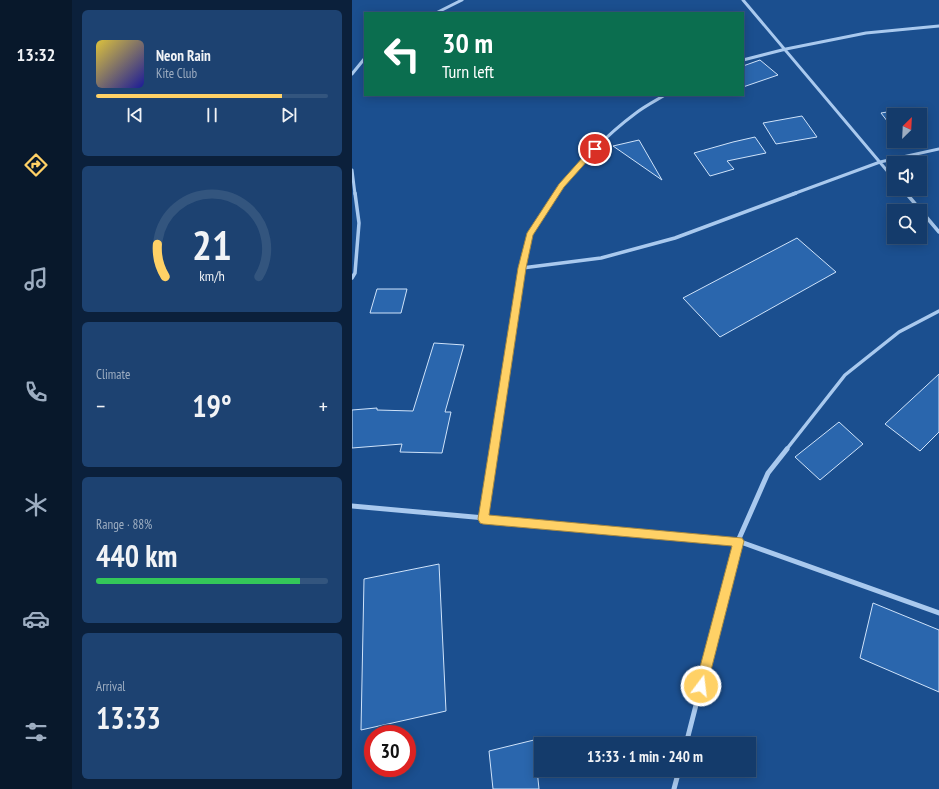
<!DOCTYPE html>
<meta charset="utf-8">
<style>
:root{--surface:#143b6b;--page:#1d4271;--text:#f1f3f6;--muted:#9dadc1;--line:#33557e;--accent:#ffd166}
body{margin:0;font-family:"PT Sans Narrow",sans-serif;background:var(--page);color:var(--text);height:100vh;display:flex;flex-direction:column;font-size:15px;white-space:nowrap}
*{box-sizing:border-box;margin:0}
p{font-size:13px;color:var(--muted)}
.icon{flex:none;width:22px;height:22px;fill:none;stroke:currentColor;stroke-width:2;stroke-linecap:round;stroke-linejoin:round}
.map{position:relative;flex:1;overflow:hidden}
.side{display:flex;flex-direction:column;gap:10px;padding:10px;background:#0b203b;width:280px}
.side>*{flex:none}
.banner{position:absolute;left:12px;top:12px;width:380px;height:84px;border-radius:0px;box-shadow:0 2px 10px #0003,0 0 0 1px var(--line);background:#0b6e4f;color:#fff;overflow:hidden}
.needle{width:26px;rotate:24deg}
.controls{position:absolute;left:535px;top:108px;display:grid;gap:8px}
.controls a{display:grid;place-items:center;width:40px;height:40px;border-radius:0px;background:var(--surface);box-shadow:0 2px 10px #0003,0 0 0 1px var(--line);font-size:20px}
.speed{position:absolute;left:12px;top:725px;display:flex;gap:8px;font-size:20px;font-weight:700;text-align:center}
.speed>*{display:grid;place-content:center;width:52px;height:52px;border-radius:50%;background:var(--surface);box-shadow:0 2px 10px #0003,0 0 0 1px var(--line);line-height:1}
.speed .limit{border:6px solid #d22;background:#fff;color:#111}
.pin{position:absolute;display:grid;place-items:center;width:34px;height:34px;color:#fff;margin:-17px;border:2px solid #fff;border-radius:50%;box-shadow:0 1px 4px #0007}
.me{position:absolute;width:44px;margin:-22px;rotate:15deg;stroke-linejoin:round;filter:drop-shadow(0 0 3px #0008)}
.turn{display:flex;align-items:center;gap:14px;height:84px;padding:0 12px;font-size:18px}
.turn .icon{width:52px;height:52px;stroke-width:2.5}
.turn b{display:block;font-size:28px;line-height:34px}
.big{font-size:30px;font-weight:700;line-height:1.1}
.side .tile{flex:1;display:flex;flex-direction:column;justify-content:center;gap:6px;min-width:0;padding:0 14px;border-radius:6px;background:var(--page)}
.side .dial{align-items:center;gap:0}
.dial svg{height:104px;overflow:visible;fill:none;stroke:var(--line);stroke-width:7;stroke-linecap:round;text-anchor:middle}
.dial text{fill:var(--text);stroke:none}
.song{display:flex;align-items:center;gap:12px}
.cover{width:48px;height:48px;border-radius:6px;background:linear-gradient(135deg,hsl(50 70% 55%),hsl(240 70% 35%))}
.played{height:4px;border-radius:2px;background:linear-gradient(90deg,var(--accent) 80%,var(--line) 80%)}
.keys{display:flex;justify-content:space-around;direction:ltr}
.heat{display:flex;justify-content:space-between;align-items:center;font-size:22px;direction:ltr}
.charge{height:6px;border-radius:3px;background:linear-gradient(90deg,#34c759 88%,var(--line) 0)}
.trip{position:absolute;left:182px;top:737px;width:222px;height:40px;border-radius:0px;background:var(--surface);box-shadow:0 2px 10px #0003,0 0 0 1px var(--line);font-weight:700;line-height:40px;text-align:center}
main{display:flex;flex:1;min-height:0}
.menu{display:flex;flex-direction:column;width:72px;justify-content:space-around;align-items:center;background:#08182b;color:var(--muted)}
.menu .icon{width:28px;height:28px}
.menu .active{color:var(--accent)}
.menu b{font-size:18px;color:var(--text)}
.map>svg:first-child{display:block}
.building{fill:#2a66ad;stroke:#cfe3fa}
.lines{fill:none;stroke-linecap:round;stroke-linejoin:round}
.minor-far2{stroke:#a9c9ee;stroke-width:3}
.minor-far1{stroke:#a9c9ee;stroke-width:3.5}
.minor{stroke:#a9c9ee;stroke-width:5}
.route{fill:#ffd166;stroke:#a68842}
</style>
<main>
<nav class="menu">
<b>13:32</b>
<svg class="icon active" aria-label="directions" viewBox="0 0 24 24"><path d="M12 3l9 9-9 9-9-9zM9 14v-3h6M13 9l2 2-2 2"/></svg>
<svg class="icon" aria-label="music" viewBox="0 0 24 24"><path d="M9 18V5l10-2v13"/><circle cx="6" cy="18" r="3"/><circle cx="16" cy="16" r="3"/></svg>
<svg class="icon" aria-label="phone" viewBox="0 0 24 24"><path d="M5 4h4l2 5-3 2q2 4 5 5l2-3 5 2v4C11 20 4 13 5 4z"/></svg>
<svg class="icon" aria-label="climate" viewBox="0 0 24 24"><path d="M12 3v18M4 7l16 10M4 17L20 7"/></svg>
<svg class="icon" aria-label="car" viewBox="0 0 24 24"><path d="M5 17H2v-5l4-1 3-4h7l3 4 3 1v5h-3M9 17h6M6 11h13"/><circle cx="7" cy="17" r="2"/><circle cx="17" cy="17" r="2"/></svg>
<svg class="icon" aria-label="filters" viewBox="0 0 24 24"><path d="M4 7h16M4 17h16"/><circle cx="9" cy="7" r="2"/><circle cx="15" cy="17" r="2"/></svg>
</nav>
<section class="side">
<div class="tile">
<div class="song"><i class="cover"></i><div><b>Neon Rain</b><p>Kite Club</p></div></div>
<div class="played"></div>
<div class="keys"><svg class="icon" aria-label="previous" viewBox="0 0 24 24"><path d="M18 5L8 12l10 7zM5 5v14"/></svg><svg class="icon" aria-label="pause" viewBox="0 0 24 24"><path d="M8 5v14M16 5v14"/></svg><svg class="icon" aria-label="next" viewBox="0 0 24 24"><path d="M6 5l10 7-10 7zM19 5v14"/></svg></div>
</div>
<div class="tile dial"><svg viewBox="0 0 100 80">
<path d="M14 69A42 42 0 1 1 86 69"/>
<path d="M14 69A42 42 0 0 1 8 44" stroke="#ffd166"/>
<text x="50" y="56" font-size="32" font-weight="700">21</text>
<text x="50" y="72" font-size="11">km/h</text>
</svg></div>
<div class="tile"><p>Climate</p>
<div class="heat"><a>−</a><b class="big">19°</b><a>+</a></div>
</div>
<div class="tile"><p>Range · 88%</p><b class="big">440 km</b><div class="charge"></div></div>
<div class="tile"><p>Arrival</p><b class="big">13:33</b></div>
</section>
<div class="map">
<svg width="587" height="789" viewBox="0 0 587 789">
<rect width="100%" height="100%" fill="#1b4f8f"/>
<!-- building -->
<path class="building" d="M408 60 426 75 391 87V66Z
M553 109 558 115H542V130L529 113Z
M450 116 465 137 424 144 411 123Z
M403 137 414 153 375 161 382 169 358 176 342 153 381 142Z
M287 140 310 180 261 146Z
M445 238 484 272 368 337 331 298Z
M25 289H55L49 313H18Z
M82 343 112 345 93 412H99L90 453 48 452 50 444 0 448V410L25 408V410L61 411Z
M587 374V432L568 451 533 424Z
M487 422 511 444 468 480 443 457Z
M87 564 94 711 9 730 12 579Z
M521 603 587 630V692L508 658Z
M182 740 187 789H141L137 751Z"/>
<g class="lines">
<!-- minor-far2 -->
<path class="minor-far2" d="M391 0 542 179
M84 13 110 0
M391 60 434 49 514 33 587 26
M0 74 13 58
M0 170 3 194
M551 189 555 194
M205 194C223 166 257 133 284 113 293 106 303 101 313 95
M441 194 528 162 587 149"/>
<!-- minor-far1 -->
<path class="minor-far1" d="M554 193 587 232
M170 268 249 258 323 238 444 193
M0 278 3 273 7 223 3 193
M142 450 170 268 178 235 205 193
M434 450 493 375 547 332 587 311"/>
<!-- minor -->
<path class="minor" d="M0 506 386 541 587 613
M131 519 142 449
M334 744 386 541 416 473 435 449
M322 789 327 770"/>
</g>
<!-- route -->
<path class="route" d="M240 147H245L246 149 212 187 181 235 174 268 137 515 390 538 392 541 355 686 353 690 349 692 345 690 343 686 380 546 131 524 128 523 126 519 166 268 175 233 207 184Z"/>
</svg>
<div class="controls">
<a><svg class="needle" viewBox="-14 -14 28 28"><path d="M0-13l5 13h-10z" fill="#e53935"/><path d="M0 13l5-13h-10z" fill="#9dadc1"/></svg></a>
<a><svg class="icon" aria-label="sound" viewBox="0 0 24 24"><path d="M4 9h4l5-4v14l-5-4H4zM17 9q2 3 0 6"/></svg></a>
<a><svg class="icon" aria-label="search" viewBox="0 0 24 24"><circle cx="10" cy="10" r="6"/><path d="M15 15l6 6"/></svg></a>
</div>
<div class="speed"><div class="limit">30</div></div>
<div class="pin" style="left:243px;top:149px;background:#d93025"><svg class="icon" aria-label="arrive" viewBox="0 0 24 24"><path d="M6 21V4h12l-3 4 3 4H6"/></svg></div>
<svg class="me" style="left:349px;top:686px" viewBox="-20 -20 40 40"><circle r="17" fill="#ffd166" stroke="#fff" stroke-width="3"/><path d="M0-11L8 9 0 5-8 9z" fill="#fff"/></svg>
<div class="trip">13:33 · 1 min · 240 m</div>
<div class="banner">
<div class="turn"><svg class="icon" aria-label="left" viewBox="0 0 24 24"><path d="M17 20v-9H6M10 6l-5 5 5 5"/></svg><div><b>30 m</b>Turn left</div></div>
</div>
</div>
</main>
